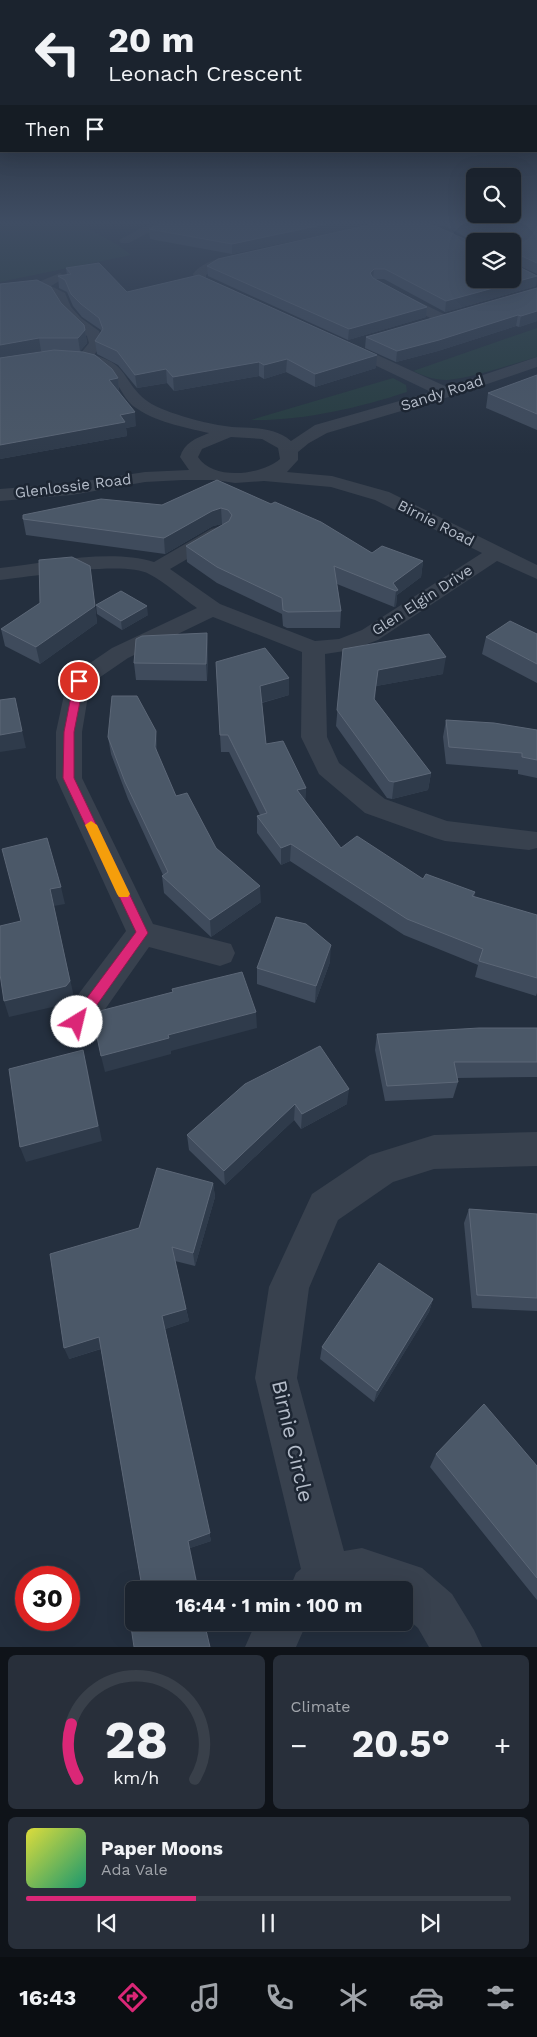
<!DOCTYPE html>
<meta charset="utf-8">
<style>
:root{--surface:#1b232e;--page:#282f3a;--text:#f1f3f6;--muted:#a0a4aa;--line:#39404a;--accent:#db2777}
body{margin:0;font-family:"Work Sans",sans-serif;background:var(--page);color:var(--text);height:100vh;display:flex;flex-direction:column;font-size:19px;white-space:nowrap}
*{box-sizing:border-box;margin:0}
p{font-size:16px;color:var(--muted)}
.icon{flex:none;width:28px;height:28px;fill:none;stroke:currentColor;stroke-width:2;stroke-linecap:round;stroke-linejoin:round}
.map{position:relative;height:1647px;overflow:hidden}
.sheet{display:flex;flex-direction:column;gap:8px;padding:8px;background:#0f1319;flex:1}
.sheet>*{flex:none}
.top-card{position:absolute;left:0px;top:0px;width:538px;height:152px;box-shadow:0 5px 20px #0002,0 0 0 1px var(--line);background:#1b232e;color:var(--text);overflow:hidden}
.fabs{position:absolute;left:466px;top:168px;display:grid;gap:10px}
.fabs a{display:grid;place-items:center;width:55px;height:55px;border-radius:8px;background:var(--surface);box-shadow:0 5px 20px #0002,0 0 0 1px var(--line);font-size:25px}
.speed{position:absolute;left:15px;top:1566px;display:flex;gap:10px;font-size:25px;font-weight:700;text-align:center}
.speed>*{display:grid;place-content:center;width:65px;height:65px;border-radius:50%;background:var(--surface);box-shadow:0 5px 20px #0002,0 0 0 1px var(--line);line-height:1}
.speed .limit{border:8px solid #d22;background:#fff;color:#111}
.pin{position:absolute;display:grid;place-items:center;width:42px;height:42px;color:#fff;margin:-21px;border:2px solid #fff;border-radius:50%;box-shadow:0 1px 5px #0007}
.me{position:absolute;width:55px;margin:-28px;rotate:36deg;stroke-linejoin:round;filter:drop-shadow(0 0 4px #0008)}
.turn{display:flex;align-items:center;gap:18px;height:105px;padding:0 25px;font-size:22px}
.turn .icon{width:65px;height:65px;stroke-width:2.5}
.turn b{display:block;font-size:35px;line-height:42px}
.then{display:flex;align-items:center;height:48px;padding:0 25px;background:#0003;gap:10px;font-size:19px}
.big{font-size:38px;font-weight:700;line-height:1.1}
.sheet .tile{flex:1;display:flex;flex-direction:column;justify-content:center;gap:8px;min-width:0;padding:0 18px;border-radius:8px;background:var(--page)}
.sheet .dial{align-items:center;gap:0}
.dial svg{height:130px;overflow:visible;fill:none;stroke:var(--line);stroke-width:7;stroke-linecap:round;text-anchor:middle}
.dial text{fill:var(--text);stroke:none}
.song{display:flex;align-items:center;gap:15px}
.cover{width:60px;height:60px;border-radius:8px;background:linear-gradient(135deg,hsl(60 70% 55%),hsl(160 70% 35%))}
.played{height:5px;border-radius:2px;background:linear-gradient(90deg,var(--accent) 35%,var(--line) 35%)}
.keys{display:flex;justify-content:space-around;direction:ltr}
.heat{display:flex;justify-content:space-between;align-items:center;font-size:28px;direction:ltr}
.sheet .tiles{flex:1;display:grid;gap:8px;grid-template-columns:1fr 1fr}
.tile:last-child{grid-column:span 2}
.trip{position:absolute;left:125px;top:1581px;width:288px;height:50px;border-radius:8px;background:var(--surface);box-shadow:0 5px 20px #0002,0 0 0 1px var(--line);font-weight:700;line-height:50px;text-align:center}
.tab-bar{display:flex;height:80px;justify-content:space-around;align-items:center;background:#0b0e12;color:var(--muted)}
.tab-bar .icon{width:35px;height:35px}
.tab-bar .on{color:var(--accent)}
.tab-bar b{font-size:22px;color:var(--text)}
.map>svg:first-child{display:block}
.green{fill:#263c3f}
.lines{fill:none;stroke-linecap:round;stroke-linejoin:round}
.minor{fill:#38414e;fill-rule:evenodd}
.wall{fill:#3f4b5c;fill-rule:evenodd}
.shaded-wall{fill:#2f3b4b}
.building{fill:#4b5868;stroke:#5c6777}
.route{fill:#db2777;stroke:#8e194d}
.slow{fill:#f59e0b}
.labels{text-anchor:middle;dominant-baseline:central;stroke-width:5;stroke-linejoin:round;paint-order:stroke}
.far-street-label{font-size:15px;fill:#b4bcc9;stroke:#1d2633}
.near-street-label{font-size:21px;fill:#b4bcc9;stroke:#1d2633}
</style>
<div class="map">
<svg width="537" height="1647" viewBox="0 0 537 1647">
<rect width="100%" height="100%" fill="#242f3e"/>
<!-- green -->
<path class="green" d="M0 224H80L118 245 131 255 0 282Z
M537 328V357C508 365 477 377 447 380 434 380 424 376 413 371Z
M393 378 406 385 407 392C358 408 303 421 251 420Z"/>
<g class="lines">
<!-- minor -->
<path class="minor" d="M149 224H164L129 243H121L119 240Z
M243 253 247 254 249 257 247 260 218 267 206 275V278L234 290 236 293 234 296H224L195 283 193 274C205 259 226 257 243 253Z
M60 273 66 277 51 286 65 293 71 307 81 318 99 331 103 343 94 355C125 364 121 374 139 394 148 404 163 410 176 414 193 420 214 425 232 427 252 428 275 427 291 441L315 425 431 392 339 348 337 345 339 342H349L447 387 537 357V367L452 396 327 433 309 443 298 452V460L287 472 332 476 389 492 537 565V579L497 561 378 640 351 650 325 654 327 737 339 763 385 799 447 821 537 832V848L529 850 445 841 435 838 365 813 319 774 301 737 302 652 213 617 128 658 90 684 82 732V778L153 924 231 944 235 953 231 962 220 966 149 947 89 1032 77 1036 65 1032 61 1022 65 1012 126 931 56 778V732L67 681 71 676 112 648 197 608C181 597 166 583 149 574 124 560 32 577 0 580V568C47 563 109 548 154 562L211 529 218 527 225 529 228 533 225 537 170 569 220 604 315 641 339 639 362 630 482 553 375 500 331 487 264 481 235 483 215 480H183L145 482 72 495 0 501V489L72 483 145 472 189 470 180 457C184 443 196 438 209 433 183 427 155 422 133 406 122 397 119 382 108 373 84 352 28 363 0 370V360L41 353H81L89 343 87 336 71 324 58 308 54 298 34 286 36 283ZM231 437 262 439 278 448 280 459C262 475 213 481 198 457L202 449Z
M393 289 448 316 450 319 448 322H438L388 296 386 293 388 290Z
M537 1132V1166L434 1169 393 1182 338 1220 309 1288 297 1378 344 1551 362 1548 422 1568 452 1594 474 1630 482 1647H429L418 1628 404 1616V1590H289L296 1573 301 1569 255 1378 269 1287 312 1194 370 1155 434 1135Z
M256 1622H307L296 1647H245Z"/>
</g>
<!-- wall -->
<path class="wall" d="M370 224 232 254 150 239 149 229Z
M373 224 475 279 512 241H475V242L447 227 432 224H537V274L513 263V264L537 276 536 286 445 312 384 279H375L427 307 426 317 348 340 208 276 207 266Z
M66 268 127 292 376 368 315 387 286 372 264 379 259 376 174 391 167 383 137 388 118 365 97 354 95 341 101 332V330L82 317 73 306 67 292 59 288 58 276 67 275Z
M0 284 61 303 85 330 87 343 80 351 118 378 119 391 136 426 126 428 127 436 0 459ZM41 351H45L10 356Z
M537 288V321L519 327 516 326 438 351 396 362 365 348 366 337Z
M537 375V430L486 408 488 393Z
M217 480 372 553 423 561 421 577 397 595 396 606 394 607 337 584 341 611 340 628H287L283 626 282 614 217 583 187 562 186 546 223 525 222 524 213 526 165 554 26 535 23 519 162 505Z
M90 566 97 623 40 664 5 646 1 629 40 603Z
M96 605 148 615 122 630 97 614Z
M207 633 208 650 207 681 136 680 134 663Z
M537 634V683L482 654 486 637Z
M343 649 443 674 376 686 375 700 431 773 428 790 392 799 387 798 336 726Z
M216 662 289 695 262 703 266 744 306 788 305 800 341 848 423 879 475 892 474 897 537 915V993L536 996 475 977 478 965 404 935 290 861 281 865 257 833V816L260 815 229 752H221Z
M446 720 537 730V778L518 774V770L446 764 443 737Z
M156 731 157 753 176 796 216 848 261 902 211 937 164 893 162 876 163 875 128 799 111 754 108 737Z
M330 962 315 1003 257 984V968Z
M537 1028V1077L457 1078 458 1082 453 1098 385 1101 375 1050 377 1034Z
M320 1046 347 1104 301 1129 294 1120 225 1185 189 1150 187 1135Z
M213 1183 215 1197 195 1266 175 1261 189 1321 165 1329 211 1541 190 1548 142 1587 101 1349 69 1359 139 1228Z
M469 1209 537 1214V1311L472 1308 464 1223Z
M433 1299 429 1312 374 1402 320 1359 322 1347Z
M436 1454 537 1466V1600L430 1467Z"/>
<!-- shaded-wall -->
<path class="shaded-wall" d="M326 224H370L232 254V244Z
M374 269 373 279 370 273Z
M537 276 536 286 445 312 446 301Z
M427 307 426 317 348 340 349 329Z
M537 311V321L519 327 521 316Z
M518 315 516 326 438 351 396 362 397 351Z
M85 330 87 343 80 351 78 338Z
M39 338 41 351 0 358V345Z
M377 355 376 368 315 387V374Z
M287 359 286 372 264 379V365Z
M259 362V376L174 391 173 377Z
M166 369 167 383 137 388 135 375Z
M118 378 119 391 111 393 109 380Z
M135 412 136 426 126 428 127 436 0 459V445L120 415Z
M221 508 222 524 213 526 165 554 164 538 212 511Z
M423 561 421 577 397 595 396 606 394 607 396 591 393 583Z
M90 566 97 623 40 664 36 647Z
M147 606 148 615 122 630 121 621Z
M207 633 208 650 207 681 206 664Z
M446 657 443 674 376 686 373 716 378 670Z
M289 678V695L260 703V686Z
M15 698 26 748 0 752V735Z
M156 731 157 748 156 764 155 747Z
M431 773 428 790 392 799 394 782Z
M306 788 305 805 297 790Z
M291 844 290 861 281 865V848Z
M260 886 261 902 211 937 210 920Z
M61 887 65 904 54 906 74 997 70 1003 9 1017 4 1001 50 889Z
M331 945 330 962 315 1003 316 986Z
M256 1012 257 1028 171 1051V1054L105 1072 101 1056 168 1035Z
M83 1050 87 1066 102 1141 26 1162 20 1147Z
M349 1089 347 1104 301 1129 302 1114Z
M295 1104 294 1120 225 1185 224 1171Z
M213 1183 215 1197 195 1266 193 1253Z
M433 1299 429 1312 374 1402 377 1391Z
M186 1309 189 1321 165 1329 211 1541 190 1548 199 1590H198L188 1541 162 1316Z
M99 1337 103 1348 69 1359 64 1348Z
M204 1622H205L210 1647Z"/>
<!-- building -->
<path class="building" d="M159 224H326L232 244 149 229Z
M373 224H427L438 227 475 244V279H512V241H477V233L460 224H537V263L513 252V264L537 276 446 301 385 269H374L370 273 373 278 427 307 349 329 207 266 218 259Z
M99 263 127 292 199 275 377 355 315 374 287 359 264 365 259 362 173 377 166 369 135 375 117 351 95 341 103 329 99 318 81 304 71 294 65 280 58 276 71 274 66 268Z
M37 280 51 287 61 303 84 325 85 330 78 338H39L0 345V284Z
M537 288V311L521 316 518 315 439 340 397 351 366 337Z
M54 350 83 352 95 355 112 369 118 378 109 380 135 412 120 415 125 422 0 445V358Z
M537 375V414L488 393Z
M217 480 271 504 275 502 321 522 372 553 382 546 423 561 393 583 398 590 396 591 334 566 341 611 288 612 283 610 282 598 217 567 186 546 229 521 232 515 228 510 221 508 212 511 164 538 23 519V515L101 499 162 505Z
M72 557 90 566 95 606 36 647 1 629 40 603 39 560Z
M121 591 147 606 121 621 96 605Z
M510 621 537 634V664L486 637Z
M207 633 206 664 134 663 136 639 142 636Z
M429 634 446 657 378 670 374 699 431 773 394 782 389 781 337 710 343 649Z
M265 648 289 678 260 686 266 744 283 741 306 788 297 790 341 848 357 836 423 879 426 874 475 892 472 896 537 915V978L479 961 483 949 407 919 291 844 281 848 257 816 267 813 228 735H220L216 662Z
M112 696H137L156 731 155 747 176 796 187 793 216 848 260 886 210 920 162 876 168 872 125 782 108 737Z
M15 698 22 731 0 735V700Z
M446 720 494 723 537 730V760L522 757V753L449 747Z
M47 838 61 887 50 889 70 981 66 986 4 1001 0 974V926L21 921 2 849Z
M276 917 306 924 331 945 316 986 257 968Z
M242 972 256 1012 168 1035 169 1038 101 1056 92 1013 173 992 172 989Z
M479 1028H537V1062H454L458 1082 387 1086 377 1034Z
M320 1046 349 1089 302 1114 295 1104 224 1171 187 1135 245 1084Z
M83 1050 98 1126 20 1147 9 1069Z
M157 1168 213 1183 193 1253 172 1247 186 1309 162 1316 210 1533 188 1541 198 1590H134L142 1587 99 1337 64 1348 50 1254 139 1228Z
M469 1209 537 1214V1298L477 1295Z
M379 1263 433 1299 377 1391 322 1347Z
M484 1404 537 1466V1578L436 1454Z
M134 1590V1622H204L210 1647H134L126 1593Z"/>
<!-- sky -->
<linearGradient id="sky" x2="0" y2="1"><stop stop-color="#141a22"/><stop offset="0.49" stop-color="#3f4d63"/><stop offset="1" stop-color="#3f4d63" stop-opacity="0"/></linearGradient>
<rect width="537" height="455" fill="url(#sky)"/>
<!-- route -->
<path class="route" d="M79 678 84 681 74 732V778L148 933 82 1026 77 1027 72 1026 70 1022 72 1018 136 932 63 778 64 732 74 681Z"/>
<!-- slow -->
<path class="slow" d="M91 821 97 825 130 894 128 897H119L117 894 85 825Z"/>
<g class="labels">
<!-- far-street labels -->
<g class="far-street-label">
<text transform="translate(442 393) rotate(-18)">Sandy Road</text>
<text transform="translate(73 486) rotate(-7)">Glenlossie Road</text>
<text transform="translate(436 523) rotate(27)">Birnie Road</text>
<text transform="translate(422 600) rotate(-33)">Glen Elgin Drive</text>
</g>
<!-- near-street labels -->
<g class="near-street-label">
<text transform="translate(293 1441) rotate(77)">Birnie Circle</text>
</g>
</g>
</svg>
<div class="fabs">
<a><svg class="icon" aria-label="search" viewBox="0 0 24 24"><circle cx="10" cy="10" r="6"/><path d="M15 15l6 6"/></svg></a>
<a><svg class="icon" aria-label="layers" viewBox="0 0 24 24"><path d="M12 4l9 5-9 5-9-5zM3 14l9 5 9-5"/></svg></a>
</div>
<div class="speed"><div class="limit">30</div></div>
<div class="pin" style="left:79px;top:681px;background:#d93025"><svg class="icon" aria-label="arrive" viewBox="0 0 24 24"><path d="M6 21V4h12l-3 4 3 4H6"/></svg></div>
<svg class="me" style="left:77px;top:1022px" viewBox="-20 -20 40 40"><circle r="19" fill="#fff"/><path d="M0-13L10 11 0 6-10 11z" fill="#db2777"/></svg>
<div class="trip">16:44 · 1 min · 100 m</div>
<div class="top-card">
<div class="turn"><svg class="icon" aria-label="left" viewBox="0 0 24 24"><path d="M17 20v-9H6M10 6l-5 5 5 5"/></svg><div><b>20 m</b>Leonach Crescent</div></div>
<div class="then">Then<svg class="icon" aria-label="arrive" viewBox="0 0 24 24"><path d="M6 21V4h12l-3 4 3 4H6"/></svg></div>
</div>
</div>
<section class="sheet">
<div class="tiles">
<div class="tile dial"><svg viewBox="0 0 100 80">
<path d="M14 69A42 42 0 1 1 86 69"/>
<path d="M14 69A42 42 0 0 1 10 35" stroke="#db2777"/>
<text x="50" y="56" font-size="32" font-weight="700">28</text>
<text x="50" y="72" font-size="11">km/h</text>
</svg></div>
<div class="tile"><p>Climate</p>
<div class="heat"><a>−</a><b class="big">20.5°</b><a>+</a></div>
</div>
<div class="tile">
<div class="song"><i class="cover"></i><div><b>Paper Moons</b><p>Ada Vale</p></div></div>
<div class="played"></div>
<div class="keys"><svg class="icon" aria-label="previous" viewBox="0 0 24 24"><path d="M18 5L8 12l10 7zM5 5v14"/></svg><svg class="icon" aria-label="pause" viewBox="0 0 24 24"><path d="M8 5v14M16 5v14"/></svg><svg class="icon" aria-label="next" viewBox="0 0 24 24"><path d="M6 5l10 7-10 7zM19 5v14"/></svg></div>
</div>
</div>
</section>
<nav class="tab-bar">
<b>16:43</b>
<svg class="icon on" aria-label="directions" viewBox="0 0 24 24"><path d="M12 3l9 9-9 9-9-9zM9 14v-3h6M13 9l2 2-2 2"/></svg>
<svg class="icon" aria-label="music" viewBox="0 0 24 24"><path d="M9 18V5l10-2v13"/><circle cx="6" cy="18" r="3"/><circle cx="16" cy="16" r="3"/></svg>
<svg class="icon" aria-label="phone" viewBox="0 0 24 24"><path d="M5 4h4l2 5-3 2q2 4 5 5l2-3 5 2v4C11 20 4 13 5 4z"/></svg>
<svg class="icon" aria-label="climate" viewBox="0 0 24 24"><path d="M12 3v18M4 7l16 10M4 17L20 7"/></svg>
<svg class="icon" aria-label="car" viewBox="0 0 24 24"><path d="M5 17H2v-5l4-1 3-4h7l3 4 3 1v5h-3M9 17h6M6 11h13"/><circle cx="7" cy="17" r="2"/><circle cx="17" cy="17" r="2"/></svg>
<svg class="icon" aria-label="filters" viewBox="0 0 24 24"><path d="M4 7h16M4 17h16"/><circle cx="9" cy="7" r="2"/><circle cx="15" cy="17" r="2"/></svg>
</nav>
